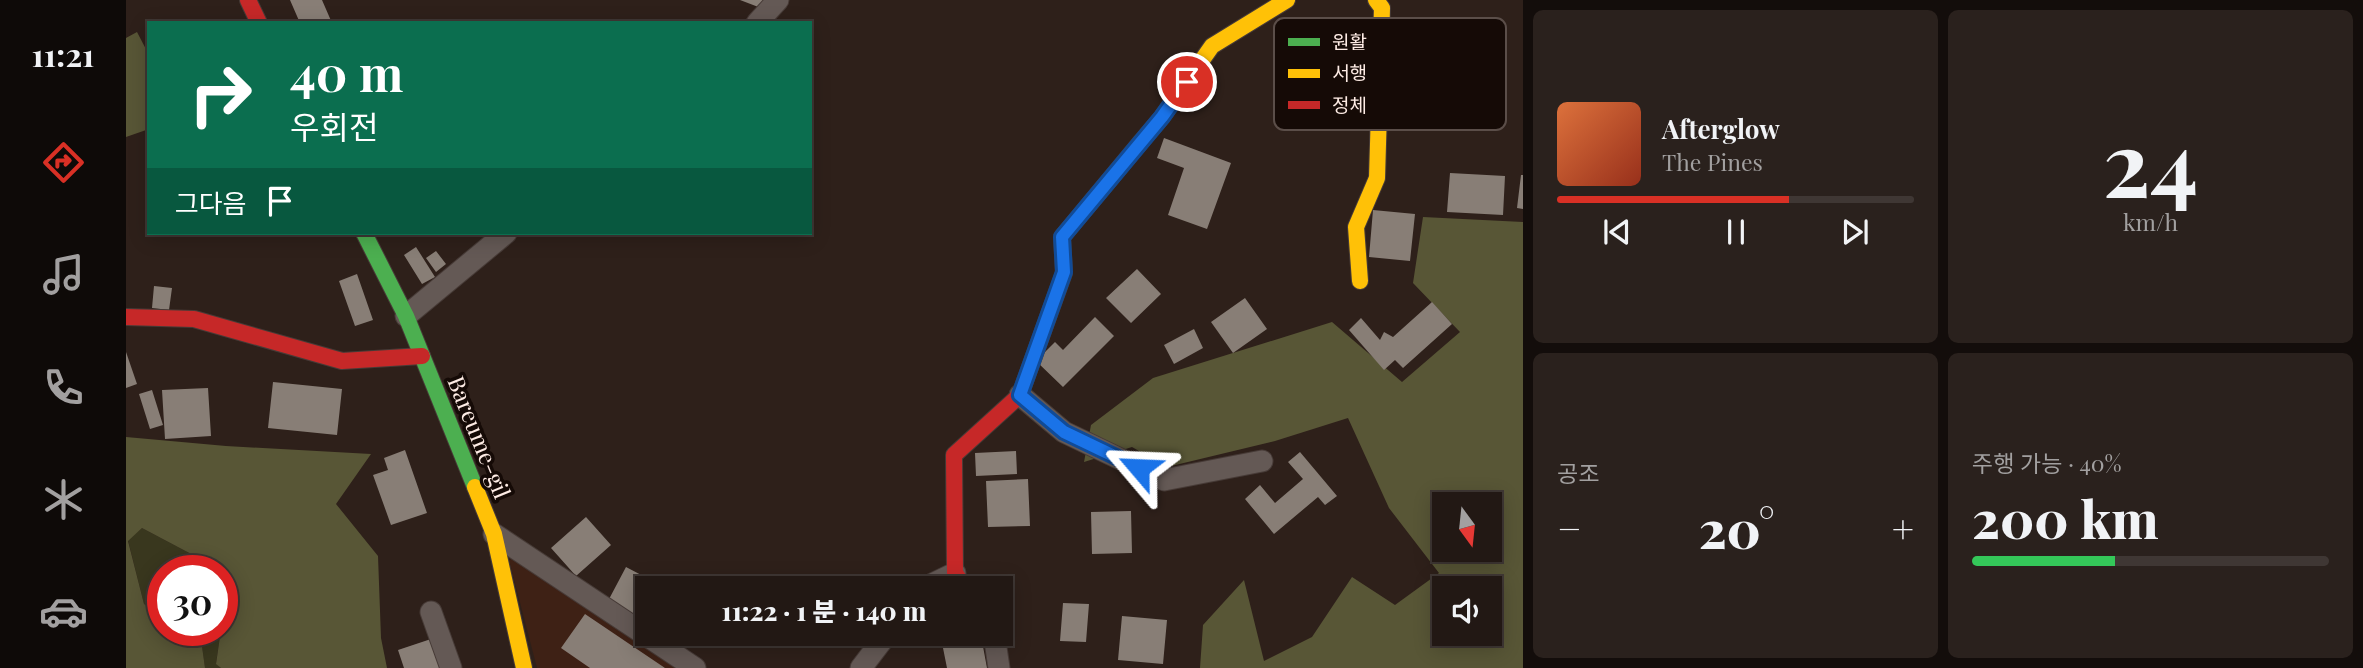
<!DOCTYPE html>
<html lang="ko">
<meta charset="utf-8">
<style>
:root{--surface:#221814;--page:#2a211d;--text:#f1f3f6;--muted:#a2a0a0;--line:#3f3734;--accent:#d93025}
body{margin:0;font-family:"Playfair Display","Noto Sans KR",serif;background:var(--page);color:var(--text);height:100vh;display:flex;flex-direction:column;font-size:26px;white-space:nowrap}
*{box-sizing:border-box;margin:0}
p{font-size:23px;color:var(--muted)}
.icon{flex:none;width:38px;height:38px;fill:none;stroke:currentColor;stroke-width:2;stroke-linecap:round;stroke-linejoin:round}
.map{position:relative;flex:1;overflow:hidden}
.details{display:flex;flex-direction:column;gap:10px;padding:10px;background:#130d0b;width:840px}
.details>*{flex:none}
.banner{position:absolute;left:21px;top:21px;width:665px;height:214px;border-radius:0px;box-shadow:0 4px 18px #0003,0 0 0 2px var(--line);background:#0b6e4f;color:#fff;overflow:hidden}
.needle{width:46px;rotate:165deg}
.controls{position:absolute;left:1306px;top:492px;display:grid;gap:14px}
.controls a{display:grid;place-items:center;width:70px;height:70px;border-radius:0px;background:var(--surface);box-shadow:0 4px 18px #0003,0 0 0 2px var(--line);font-size:35px}
.speed{position:absolute;left:21px;top:555px;display:flex;gap:14px;font-size:35px;font-weight:700;text-align:center}
.speed>*{display:grid;place-content:center;width:91px;height:91px;border-radius:50%;background:var(--surface);box-shadow:0 4px 18px #0003,0 0 0 2px var(--line);line-height:1}
.speed .limit{border:10px solid #d22;background:#fff;color:#111}
.pin{position:absolute;display:grid;place-items:center;width:60px;height:60px;color:#fff;margin:-30px;border:4px solid #fff;border-radius:50%;box-shadow:0 2px 7px #0007}
.me{position:absolute;width:77px;margin:-38px;rotate:296deg;stroke-linejoin:round;filter:drop-shadow(0 0 5px #0008)}
.turn{display:flex;align-items:center;gap:24px;height:147px;padding:0 28px;font-size:32px}
.turn .icon{width:91px;height:91px;stroke-width:2.5}
.turn b{display:block;font-size:49px;line-height:60px}
.then{display:flex;align-items:center;height:66px;padding:0 28px;background:#0003;gap:14px;font-size:26px}
.big{font-size:52px;font-weight:800;line-height:1.1}
.details .widget{flex:1;display:flex;flex-direction:column;justify-content:center;gap:10px;min-width:0;padding:0 24px;border-radius:10px;background:var(--page)}
.details .dial{align-items:center;gap:0}
.dial b{font-size:91px;line-height:1}
.song{display:flex;align-items:center;gap:21px}
.cover{width:84px;height:84px;border-radius:10px;background:linear-gradient(135deg,hsl(20 70% 55%),hsl(10 70% 35%))}
.played{height:7px;border-radius:4px;background:linear-gradient(90deg,var(--accent) 65%,var(--line) 65%)}
.keys{display:flex;justify-content:space-around;direction:ltr}
.heat{display:flex;justify-content:space-between;align-items:center;font-size:38px;direction:ltr}
.charge{height:10px;border-radius:5px;background:linear-gradient(90deg,#34c759 40%,var(--line) 0)}
.details .tiles{flex:1;display:grid;gap:10px;grid-template-columns:repeat(2,1fr)}
.trip{position:absolute;left:509px;top:576px;width:378px;height:70px;border-radius:0px;background:var(--surface);box-shadow:0 4px 18px #0003,0 0 0 2px var(--line);font-weight:800;line-height:70px;text-align:center}
main{display:flex;flex:1;min-height:0}
.tab-bar{display:flex;flex-direction:column;width:126px;justify-content:space-around;align-items:center;background:#0e0a08;color:var(--muted)}
.tab-bar .icon{width:49px;height:49px}
.tab-bar .current{color:var(--accent)}
.tab-bar b{font-size:32px;color:var(--text)}
.map>svg:first-child{display:block}
.built{fill:#3e2115}
.green{fill:#39371e}
.forest{fill:#585636;fill-rule:evenodd}
.building{fill:#887e76}
.lines{fill:none;stroke-linecap:round;stroke-linejoin:round}
.street-casing{stroke:#473b37;stroke-width:23}
.fast-casing{stroke:#473b37;stroke-width:18}
.slow-casing{stroke:#473b37;stroke-width:18}
.jam-casing{stroke:#473b37;stroke-width:18}
.street{stroke:#645955;stroke-width:21}
.fast{stroke:#4caf50;stroke-width:16}
.slow{stroke:#ffc107;stroke-width:16}
.jam{stroke:#c62828;stroke-width:16}
.route-casing{stroke:#114b97;stroke-width:18}
.route{stroke:#1a73e8;stroke-width:12}
.labels{text-anchor:middle;dominant-baseline:central;stroke-width:7;stroke-linejoin:round;paint-order:stroke}
.street-label{font-size:23px;fill:#feece5;stroke:#150a06}
.key{fill:#150a06;stroke:#5b4e49;stroke-width:2}
.key-label{font-size:19px;fill:#feece5}
</style>
<main>
<nav class="tab-bar">
<b>11:21</b>
<svg class="icon current" aria-label="directions" viewBox="0 0 24 24"><path d="M12 3l9 9-9 9-9-9zM9 14v-3h6M13 9l2 2-2 2"/></svg>
<svg class="icon" aria-label="music" viewBox="0 0 24 24"><path d="M9 18V5l10-2v13"/><circle cx="6" cy="18" r="3"/><circle cx="16" cy="16" r="3"/></svg>
<svg class="icon" aria-label="phone" viewBox="0 0 24 24"><path d="M5 4h4l2 5-3 2q2 4 5 5l2-3 5 2v4C11 20 4 13 5 4z"/></svg>
<svg class="icon" aria-label="climate" viewBox="0 0 24 24"><path d="M12 3v18M4 7l16 10M4 17L20 7"/></svg>
<svg class="icon" aria-label="car" viewBox="0 0 24 24"><path d="M5 17H2v-5l4-1 3-4h7l3 4 3 1v5h-3M9 17h6M6 11h13"/><circle cx="7" cy="17" r="2"/><circle cx="17" cy="17" r="2"/></svg>
</nav>
<div class="map">
<svg width="1397" height="668" viewBox="0 0 1397 668">
<rect width="100%" height="100%" fill="#2e201a"/>
<!-- built -->
<path class="built" d="M390 557 554 668H411L383 560Z"/>
<!-- green -->
<path class="green" d="M16 528 103 574 96 622V570H37V616L18 604 2 540Z
M61 630H95L90 663 95 668H79L75 639Z"/>
<!-- forest -->
<path class="forest" d="M11 32 23 55V129L0 137V38Z
M1297 217 1397 222V668H1074L1077 625 1118 580 1138 661 1186 637 1226 577 1269 605 1313 573 1263 508 1222 418 1149 441 1041 467 1006 447 958 462 965 425 1027 378 1206 322 1276 382 1334 332 1287 283ZM1318 504H1363V550H1318ZM1318 588H1363V634H1318Z
M0 437 100 446 245 454 210 504 252 556 255 638 261 668H95L90 664 103 574 16 528 2 541 18 604 37 616V630H61L75 639 79 668H0Z"/>
<!-- building -->
<path class="building" d="M164 0H196L206 23H174Z
M614 0H638L635 8Z
M1038 138 1105 163 1081 229 1042 215 1058 168 1031 158Z
M1324 173 1379 176 1377 215 1321 212Z
M1395 175H1397V209L1391 208Z
M1247 210 1289 214 1284 261 1243 257Z
M290 247 309 277 296 284 278 255Z
M310 251 320 264 310 272 300 258Z
M1011 269 1035 294 1005 323 980 298Z
M231 274 247 320 229 326 213 281Z
M28 286 46 288 43 310 26 308Z
M1119 298 1141 329 1107 353 1085 322Z
M1306 302 1326 324 1277 368 1269 360 1258 370 1223 330 1235 318 1254 340 1258 332 1267 337Z
M969 317 988 336 937 387 910 361 929 342 937 350Z
M1068 329 1077 348 1048 364 1038 345Z
M0 352 11 384 0 388Z
M147 382 216 389 211 435 142 428Z
M82 388 85 436 39 439 36 390Z
M26 390 37 425 24 429 13 394Z
M279 450 301 513 265 525 247 475 262 470 258 458Z
M890 451 891 474 850 476 849 453Z
M1174 452 1211 496 1199 505 1192 497 1148 534 1119 499 1134 485 1149 503 1177 479 1162 462Z
M902 479 904 526 862 527 860 481Z
M1005 511 1006 553 966 554 965 512Z
M460 517 485 545 450 576 425 548Z
M500 567 540 588H522V622L482 601Z
M937 603 963 604 960 642 934 641Z
M459 614 539 668H464L435 648Z
M996 616 1041 620 1037 664 992 660Z
M308 638 318 668H278L272 650Z
M856 641 861 668H821L817 648Z"/>
<g class="lines">
<!-- street casing -->
<g class="street-casing">
<path id="street" d="M631 23 652 0
M280 316 380 233
M894 395 938 432 1038 480 1136 461
M368 534 569 668
M798 588 829 573
M305 612 325 668
M868 634 873 668
M735 668 761 634"/>
</g>
<!-- fast casing -->
<g class="fast-casing">
<path id="fast" d="M238 233 280 316 349 487"/>
</g>
<!-- slow casing -->
<g class="slow-casing">
<path id="slow" d="M1014 143 1036 117 1086 46 1161 0
M1234 281 1230 227 1251 178 1256 8 1250 0
M349 487 368 534 398 668"/>
</g>
<!-- jam casing -->
<g class="jam-casing">
<path id="jam" d="M122 0 133 23
M0 317 68 319 216 361 296 356
M839 588 829 573 828 455 894 395 938 273 936 237 1014 143"/>
</g>
<!-- street -->
<use href="#street" class="street"/>
<!-- fast -->
<use href="#fast" class="fast"/>
<!-- slow -->
<use href="#slow" class="slow"/>
<!-- jam -->
<use href="#jam" class="jam"/>
</g>
<g class="lines">
<!-- route casing -->
<g class="route-casing">
<path id="route" d="M1013 468 938 432 894 395 938 272 936 237 1036 117 1061 82"/>
</g>
<!-- route -->
<use href="#route" class="route"/>
</g>
<g class="labels">
<!-- street labels -->
<g class="street-label">
<text transform="translate(354 437) rotate(68)">Bareume-gil</text>
</g>
</g>
<!-- legend -->
<rect x="1148" y="18" width="232" height="112" rx="10" class="key"/>
<rect x="1162" y="38" width="32" height="8" fill="#4caf50"/>
<rect x="1162" y="69" width="32" height="9" fill="#ffc107"/>
<rect x="1162" y="101" width="32" height="8" fill="#c62828"/>
<g class="key-label">
<text x="1206" y="49">원활</text>
<text x="1206" y="80">서행</text>
<text x="1206" y="112">정체</text>
</g>
</svg>
<div class="controls">
<a><svg class="needle" viewBox="-14 -14 28 28"><path d="M0-13l5 13h-10z" fill="#e53935"/><path d="M0 13l5-13h-10z" fill="#a2a0a0"/></svg></a>
<a><svg class="icon" aria-label="sound" viewBox="0 0 24 24"><path d="M4 9h4l5-4v14l-5-4H4zM17 9q2 3 0 6"/></svg></a>
</div>
<div class="speed"><div class="limit">30</div></div>
<div class="pin" style="left:1061px;top:82px;background:#d93025"><svg class="icon" aria-label="arrive" viewBox="0 0 24 24"><path d="M6 21V4h12l-3 4 3 4H6"/></svg></div>
<svg class="me" style="left:1013px;top:468px" viewBox="-20 -20 40 40"><path d="M0-17L14 15 0 8-14 15z" fill="#1a73e8" stroke="#fff" stroke-width="4"/></svg>
<div class="trip">11:22 · 1 분 · 140 m</div>
<div class="banner">
<div class="turn"><svg class="icon" aria-label="right" viewBox="0 0 24 24"><path d="M7 20v-9h11M14 6l5 5-5 5"/></svg><div><b>40 m</b>우회전</div></div>
<div class="then">그다음<svg class="icon" aria-label="arrive" viewBox="0 0 24 24"><path d="M6 21V4h12l-3 4 3 4H6"/></svg></div>
</div>
</div>
<section class="details">
<div class="tiles">
<div class="widget">
<div class="song"><i class="cover"></i><div><b>Afterglow</b><p>The Pines</p></div></div>
<div class="played"></div>
<div class="keys"><svg class="icon" aria-label="previous" viewBox="0 0 24 24"><path d="M18 5L8 12l10 7zM5 5v14"/></svg><svg class="icon" aria-label="pause" viewBox="0 0 24 24"><path d="M8 5v14M16 5v14"/></svg><svg class="icon" aria-label="next" viewBox="0 0 24 24"><path d="M6 5l10 7-10 7zM19 5v14"/></svg></div>
</div>
<div class="widget dial"><b>24</b><p>km/h</p></div>
<div class="widget"><p>공조</p>
<div class="heat"><a>−</a><b class="big">20°</b><a>+</a></div>
</div>
<div class="widget"><p>주행 가능 · 40%</p><b class="big">200 km</b><div class="charge"></div></div>
</div>
</section>
</main>
